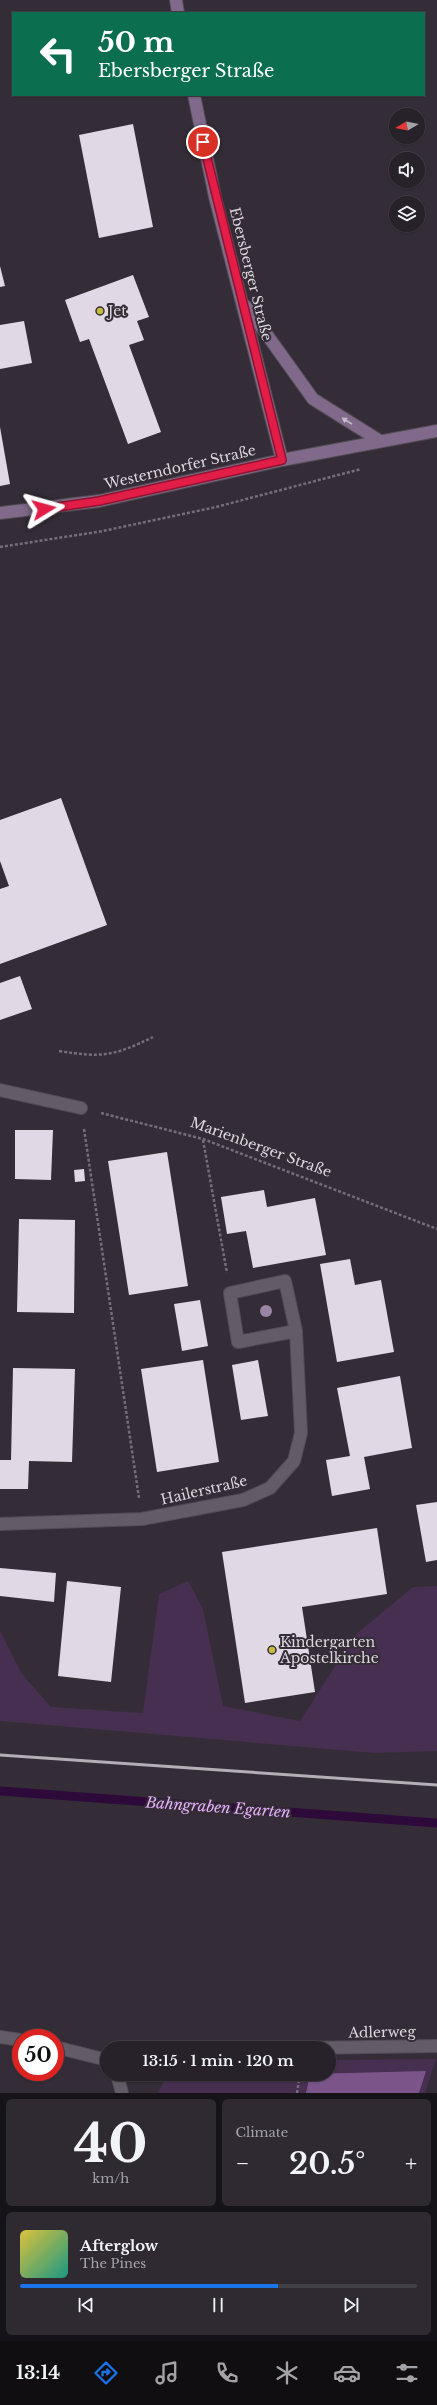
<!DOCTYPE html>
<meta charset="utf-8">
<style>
:root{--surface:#272229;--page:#2f2a31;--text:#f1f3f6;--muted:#a4a4a8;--line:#433f46;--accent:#1a73e8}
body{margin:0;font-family:"Libre Baskerville",serif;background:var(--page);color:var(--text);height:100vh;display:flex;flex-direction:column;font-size:15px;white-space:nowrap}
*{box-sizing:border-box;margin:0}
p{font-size:13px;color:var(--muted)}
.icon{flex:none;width:22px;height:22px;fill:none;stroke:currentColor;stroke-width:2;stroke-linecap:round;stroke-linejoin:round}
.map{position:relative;height:2093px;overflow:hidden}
.details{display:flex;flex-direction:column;gap:6px;padding:6px;background:#151317;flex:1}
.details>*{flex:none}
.hud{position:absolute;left:12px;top:12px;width:413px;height:84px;border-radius:0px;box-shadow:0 1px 3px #0004,0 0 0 1px var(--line);background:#0b6e4f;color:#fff;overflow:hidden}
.needle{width:26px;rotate:260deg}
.controls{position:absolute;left:389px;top:108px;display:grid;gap:8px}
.controls a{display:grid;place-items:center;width:36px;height:36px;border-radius:50%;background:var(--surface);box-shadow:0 1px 3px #0004,0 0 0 1px var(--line);font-size:20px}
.speed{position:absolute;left:12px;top:2029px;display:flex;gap:8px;font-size:20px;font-weight:700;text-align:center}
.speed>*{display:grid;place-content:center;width:52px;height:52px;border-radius:50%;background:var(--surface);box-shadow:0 1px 3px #0004,0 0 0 1px var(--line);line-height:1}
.speed .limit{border:6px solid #d22;background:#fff;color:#111}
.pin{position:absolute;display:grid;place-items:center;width:34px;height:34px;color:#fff;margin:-17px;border:2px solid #fff;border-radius:50%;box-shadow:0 1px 4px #0007}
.me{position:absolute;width:44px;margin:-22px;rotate:82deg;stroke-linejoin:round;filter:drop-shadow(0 0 3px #0008)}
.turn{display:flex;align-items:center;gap:14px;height:84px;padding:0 20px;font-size:18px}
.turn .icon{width:52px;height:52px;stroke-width:2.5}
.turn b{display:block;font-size:28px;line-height:34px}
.big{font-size:30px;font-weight:600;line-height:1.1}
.details .widget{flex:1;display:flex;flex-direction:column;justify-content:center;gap:6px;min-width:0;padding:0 14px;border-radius:6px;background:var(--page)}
.details .dial{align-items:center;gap:0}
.dial b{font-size:52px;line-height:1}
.song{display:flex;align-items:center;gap:12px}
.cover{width:48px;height:48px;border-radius:6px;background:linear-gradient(135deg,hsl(50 70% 55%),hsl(170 70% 35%))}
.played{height:4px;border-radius:2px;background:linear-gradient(90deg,var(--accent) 65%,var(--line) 65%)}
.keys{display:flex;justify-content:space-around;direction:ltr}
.heat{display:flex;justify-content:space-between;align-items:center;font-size:22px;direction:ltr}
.details .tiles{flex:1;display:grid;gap:6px;grid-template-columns:1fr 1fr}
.widget:last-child{grid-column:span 2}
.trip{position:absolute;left:100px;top:2041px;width:236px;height:40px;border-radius:20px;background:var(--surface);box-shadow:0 1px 3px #0004,0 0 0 1px var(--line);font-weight:600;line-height:40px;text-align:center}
.menu{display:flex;height:64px;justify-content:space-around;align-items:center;background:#100e10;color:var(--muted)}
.menu .icon{width:28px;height:28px}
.menu .current{color:var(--accent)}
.menu b{font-size:18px;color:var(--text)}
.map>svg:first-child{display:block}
.green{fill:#472f51}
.forest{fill:#7b558a}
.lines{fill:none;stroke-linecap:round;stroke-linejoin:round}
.stream{stroke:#2e0a3a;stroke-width:9}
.building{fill:#e1d8e5}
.street-casing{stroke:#514b53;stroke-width:14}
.secondary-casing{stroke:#514b53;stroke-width:14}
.path{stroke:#746e77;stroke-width:2.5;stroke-dasharray:3 2;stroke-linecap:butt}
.street{stroke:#635c67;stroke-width:12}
.secondary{stroke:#80698a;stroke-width:12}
.rail{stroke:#b4afb6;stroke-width:3}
.tree{fill:#9a85a4}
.oneway{fill:#c4bcc8}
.route-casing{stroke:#92132f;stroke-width:10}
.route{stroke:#e11d48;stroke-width:7}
.poi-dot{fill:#c5bc3d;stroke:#342d37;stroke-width:1.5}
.labels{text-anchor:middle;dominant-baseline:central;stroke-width:4;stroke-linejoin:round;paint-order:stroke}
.street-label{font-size:14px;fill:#dbd7dd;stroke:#342d37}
.poi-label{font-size:14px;fill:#dbd7dd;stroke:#342d37;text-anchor:start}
.water-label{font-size:15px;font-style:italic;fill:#e7b0ff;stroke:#342d37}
</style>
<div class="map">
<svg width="437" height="2093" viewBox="0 0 437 2093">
<rect width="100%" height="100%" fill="#342d37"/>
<!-- green -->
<path class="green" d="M188 1581 203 1609 223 1706 300 1721 355 1635 413 1587 437 1586V1751L375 1753 0 1721V1631L22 1674 51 1707 143 1713 159 1594Z
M436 2059 425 2093H157L169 2074H329V2060Z"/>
<!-- forest -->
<path class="forest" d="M426 2071 419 2093H306L310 2074Z"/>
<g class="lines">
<!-- stream -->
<path class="stream" d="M0 1791 437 1823"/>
</g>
<!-- building -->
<path class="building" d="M133 124 153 227 99 238 79 135Z
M0 266 5 286 0 287Z
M133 275 149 317 137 321 144 340 129 345 161 432 128 444 89 339 80 342 65 300Z
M24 321 32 363 0 369V325Z
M0 427 10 484 0 486Z
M61 798 107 925 0 964V889L9 886 0 861V820Z
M20 976 32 1009 0 1020V983Z
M15 1130H53L51 1180 15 1179Z
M167 1152 188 1286 129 1295 108 1161Z
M84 1169 85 1181 75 1182 74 1170Z
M264 1190 267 1207 315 1198 326 1255 253 1268 246 1231 227 1234 221 1197Z
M19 1219 75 1220 74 1313 17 1312Z
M350 1259 355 1285 381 1280 394 1352 337 1362 320 1264Z
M200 1300 208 1346 182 1351 174 1304Z
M203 1360 219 1462 157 1472 141 1369Z
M258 1360 268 1416 241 1420 232 1365Z
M13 1368 75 1369 72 1462 29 1461 28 1489H0V1460H11Z
M400 1376 412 1448 364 1457 370 1489 332 1496 326 1460 350 1456 337 1388Z
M437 1502V1560L426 1562 416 1505Z
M377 1528 387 1594 302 1607 315 1692 245 1703 222 1552Z
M0 1568 56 1573 54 1602 0 1596Z
M67 1581 121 1587 111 1682 58 1676Z"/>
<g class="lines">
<!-- street casing -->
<g class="street-casing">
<path id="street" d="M0 1090 81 1108
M0 1524 142 1519 243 1500 270 1488 294 1461 301 1433 296 1331 285 1281 230 1293 238 1342 296 1331
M0 2037 21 2040
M55 2047 107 2060
M304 2048 437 2046
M117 2074 122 2093"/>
</g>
<!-- secondary casing -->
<g class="secondary-casing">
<path id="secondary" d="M176 0 178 13
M194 95 215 197 282 460
M247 307 313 399 380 441
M0 513 99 501 282 460 437 431"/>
</g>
<!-- path -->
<path class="path" d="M0 547 103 531 216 507 361 469
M59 1051C102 1058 114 1056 153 1037
M101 1113 203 1139 437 1229
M84 1129 139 1498
M203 1140 227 1273
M297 2093 300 2074"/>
<!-- street -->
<use href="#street" class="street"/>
<!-- secondary -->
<use href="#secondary" class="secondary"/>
<!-- rail -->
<path class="rail" d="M0 1755 437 1785"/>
</g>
<!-- trees -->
<circle class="tree" cx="266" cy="1311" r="6"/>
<!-- one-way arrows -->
<defs><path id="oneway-solid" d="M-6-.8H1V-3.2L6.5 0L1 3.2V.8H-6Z"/></defs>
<use class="oneway" href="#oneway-solid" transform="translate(347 421) rotate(-148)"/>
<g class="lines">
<!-- route casing -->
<g class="route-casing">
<path id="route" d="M44 509 99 501 282 460 203 142"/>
</g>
<!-- route -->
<use href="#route" class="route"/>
</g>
<!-- markers -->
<g class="poi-dot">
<circle cx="100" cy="311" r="4"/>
<circle cx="272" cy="1650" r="4"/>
</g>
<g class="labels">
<!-- street labels -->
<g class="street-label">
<text transform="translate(251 274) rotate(76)">Ebersberger Straße</text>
<text transform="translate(180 467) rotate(-13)">Westerndorfer Straße</text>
<text transform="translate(261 1147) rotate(20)">Marienberger Straße</text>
<text transform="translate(204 1490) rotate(-13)">Hailerstraße</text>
<text transform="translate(382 2032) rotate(-1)">Adlerweg</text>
</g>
<!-- poi labels -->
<g class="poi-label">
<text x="108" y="311">Jet</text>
<text x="280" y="1642">Kindergarten<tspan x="280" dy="16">Apostelkirche</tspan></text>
</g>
<!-- water labels -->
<g class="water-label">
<text transform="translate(218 1807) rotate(4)">Bahngraben Egarten</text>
</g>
</g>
</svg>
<div class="controls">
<a><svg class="needle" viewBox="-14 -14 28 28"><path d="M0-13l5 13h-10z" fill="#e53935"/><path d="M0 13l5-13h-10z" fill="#a4a4a8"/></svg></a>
<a><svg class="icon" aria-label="sound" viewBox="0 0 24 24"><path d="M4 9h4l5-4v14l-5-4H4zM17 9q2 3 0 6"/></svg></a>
<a><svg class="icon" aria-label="layers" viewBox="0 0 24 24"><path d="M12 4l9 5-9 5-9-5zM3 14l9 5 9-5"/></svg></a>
</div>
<div class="speed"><div class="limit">50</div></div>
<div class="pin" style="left:203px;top:142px;background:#d93025"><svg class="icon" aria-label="arrive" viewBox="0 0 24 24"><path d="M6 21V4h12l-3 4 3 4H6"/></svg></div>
<svg class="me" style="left:44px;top:509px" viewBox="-20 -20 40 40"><path d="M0-17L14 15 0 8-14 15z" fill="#e11d48" stroke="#fff" stroke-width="4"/></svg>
<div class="trip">13:15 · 1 min · 120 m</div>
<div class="hud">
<div class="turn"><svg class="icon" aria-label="left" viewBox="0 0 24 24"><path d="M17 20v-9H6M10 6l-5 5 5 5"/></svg><div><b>50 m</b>Ebersberger Straße</div></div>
</div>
</div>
<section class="details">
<div class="tiles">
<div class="widget dial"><b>40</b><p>km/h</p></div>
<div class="widget"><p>Climate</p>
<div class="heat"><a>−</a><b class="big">20.5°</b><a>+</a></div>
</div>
<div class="widget">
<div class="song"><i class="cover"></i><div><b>Afterglow</b><p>The Pines</p></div></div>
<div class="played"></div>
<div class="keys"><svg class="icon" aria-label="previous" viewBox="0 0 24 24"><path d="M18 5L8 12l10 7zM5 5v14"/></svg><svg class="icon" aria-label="pause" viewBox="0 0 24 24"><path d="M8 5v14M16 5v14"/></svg><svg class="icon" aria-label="next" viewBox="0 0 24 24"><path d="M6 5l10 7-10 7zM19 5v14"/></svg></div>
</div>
</div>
</section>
<nav class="menu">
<b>13:14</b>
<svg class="icon current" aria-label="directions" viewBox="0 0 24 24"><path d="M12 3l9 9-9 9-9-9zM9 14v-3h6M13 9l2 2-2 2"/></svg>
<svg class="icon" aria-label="music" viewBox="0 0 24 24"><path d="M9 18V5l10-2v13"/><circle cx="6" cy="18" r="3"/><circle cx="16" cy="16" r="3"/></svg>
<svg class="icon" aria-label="phone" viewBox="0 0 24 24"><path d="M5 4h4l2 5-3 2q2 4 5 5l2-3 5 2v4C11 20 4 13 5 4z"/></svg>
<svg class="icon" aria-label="climate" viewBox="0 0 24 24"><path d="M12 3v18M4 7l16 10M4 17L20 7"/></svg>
<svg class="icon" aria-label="car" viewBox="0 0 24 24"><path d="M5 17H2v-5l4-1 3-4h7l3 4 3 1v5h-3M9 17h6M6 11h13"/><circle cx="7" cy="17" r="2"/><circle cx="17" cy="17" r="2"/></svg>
<svg class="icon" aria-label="filters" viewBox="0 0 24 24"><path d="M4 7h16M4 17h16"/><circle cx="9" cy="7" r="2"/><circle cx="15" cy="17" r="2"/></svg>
</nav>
